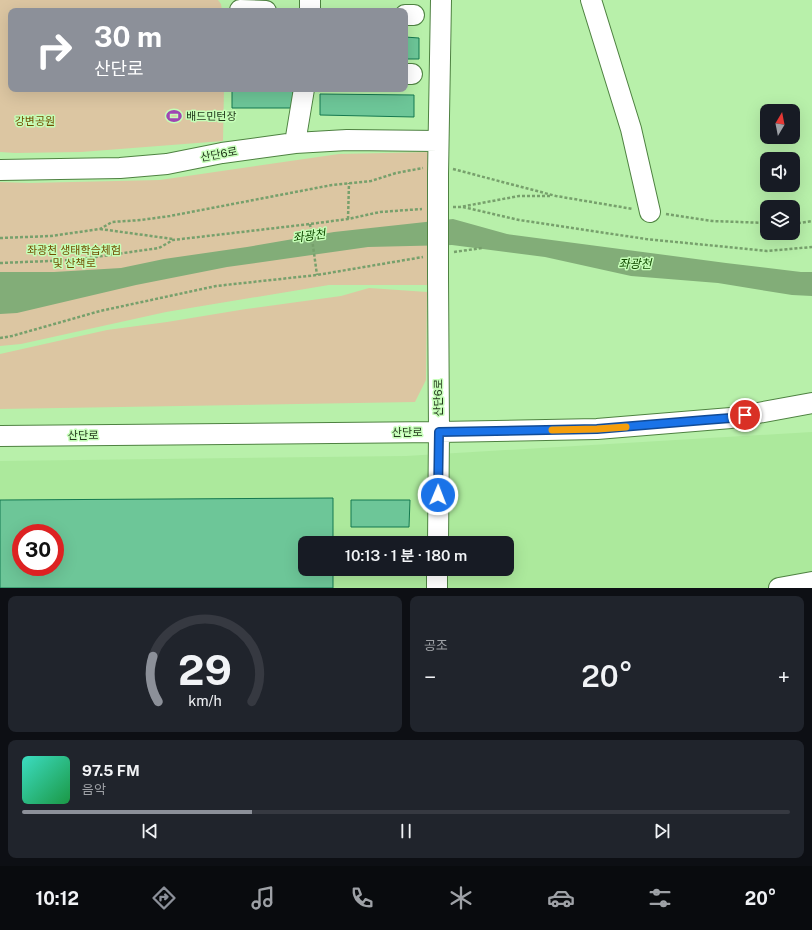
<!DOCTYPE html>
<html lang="ko">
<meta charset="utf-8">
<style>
:root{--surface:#171b24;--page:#20242c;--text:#f1f3f6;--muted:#9ea1a6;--line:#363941;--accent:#8c9099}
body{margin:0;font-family:"Public Sans","Noto Sans KR",sans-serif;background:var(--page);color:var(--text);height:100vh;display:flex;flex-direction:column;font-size:15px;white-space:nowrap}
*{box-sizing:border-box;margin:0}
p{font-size:13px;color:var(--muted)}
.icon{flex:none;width:22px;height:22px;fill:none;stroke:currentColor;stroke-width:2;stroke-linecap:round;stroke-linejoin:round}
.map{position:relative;height:588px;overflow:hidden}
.sheet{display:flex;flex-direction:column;gap:8px;padding:8px;background:#0d0f14;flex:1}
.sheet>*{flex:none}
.banner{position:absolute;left:8px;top:8px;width:400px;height:84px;border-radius:8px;box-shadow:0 4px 16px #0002;background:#8c9099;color:#fff;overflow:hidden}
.needle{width:26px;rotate:10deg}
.controls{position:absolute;left:760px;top:104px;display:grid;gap:8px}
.controls a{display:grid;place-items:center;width:40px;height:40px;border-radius:8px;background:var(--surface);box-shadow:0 4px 16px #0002;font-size:20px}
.speed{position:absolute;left:12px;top:524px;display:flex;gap:8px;font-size:20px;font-weight:700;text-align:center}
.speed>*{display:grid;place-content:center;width:52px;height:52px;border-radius:50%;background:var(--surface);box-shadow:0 4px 16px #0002;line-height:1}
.speed .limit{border:6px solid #d22;background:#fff;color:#111}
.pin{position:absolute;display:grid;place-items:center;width:34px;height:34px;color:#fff;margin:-17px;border:2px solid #fff;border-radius:50%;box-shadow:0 1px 4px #0007}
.me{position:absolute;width:44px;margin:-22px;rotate:1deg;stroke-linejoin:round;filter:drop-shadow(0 0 3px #0008)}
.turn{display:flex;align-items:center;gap:14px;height:84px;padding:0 20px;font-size:18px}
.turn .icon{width:52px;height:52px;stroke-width:2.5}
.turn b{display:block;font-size:28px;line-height:34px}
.big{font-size:30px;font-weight:600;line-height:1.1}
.sheet .card{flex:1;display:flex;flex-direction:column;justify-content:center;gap:6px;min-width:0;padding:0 14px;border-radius:8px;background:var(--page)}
.sheet .dial{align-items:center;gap:0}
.dial svg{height:104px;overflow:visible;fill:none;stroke:var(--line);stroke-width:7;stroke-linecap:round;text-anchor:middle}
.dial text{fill:var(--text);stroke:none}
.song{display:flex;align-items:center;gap:12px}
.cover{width:48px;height:48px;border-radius:6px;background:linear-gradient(135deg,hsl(170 70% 55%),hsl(140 70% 35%))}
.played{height:4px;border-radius:2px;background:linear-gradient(90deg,var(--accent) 30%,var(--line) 30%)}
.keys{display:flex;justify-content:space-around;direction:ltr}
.heat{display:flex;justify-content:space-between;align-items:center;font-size:22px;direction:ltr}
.sheet .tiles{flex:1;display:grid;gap:8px;grid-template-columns:1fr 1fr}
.card:last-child{grid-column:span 2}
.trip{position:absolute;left:298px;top:536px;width:216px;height:40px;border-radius:8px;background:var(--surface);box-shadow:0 4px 16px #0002;font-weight:600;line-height:40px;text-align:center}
.menu{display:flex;height:64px;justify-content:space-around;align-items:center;background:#090b0e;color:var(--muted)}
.menu .icon{width:28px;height:28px}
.menu .on{color:var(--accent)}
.menu b{font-size:18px;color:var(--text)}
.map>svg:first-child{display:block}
.built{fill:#ace99c;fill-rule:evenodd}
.green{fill:#dcc6a2}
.water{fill:#82ad78}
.building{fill:#6dc698;stroke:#157950;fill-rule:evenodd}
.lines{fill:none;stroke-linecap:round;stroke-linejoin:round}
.minor-casing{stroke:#4e8241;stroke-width:22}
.path{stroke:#77a06c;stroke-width:2.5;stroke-dasharray:3 2;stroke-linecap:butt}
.minor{stroke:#fff;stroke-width:20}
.minor-bridge-casing{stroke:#4e8241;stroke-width:22;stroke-linecap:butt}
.minor-bridge{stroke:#fff;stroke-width:20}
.route-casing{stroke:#114b97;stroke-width:10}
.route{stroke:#1a73e8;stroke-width:7}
.slow{stroke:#f59e0b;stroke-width:7}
.labels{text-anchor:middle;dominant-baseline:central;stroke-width:3;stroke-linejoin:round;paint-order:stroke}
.poi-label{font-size:11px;fill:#23391d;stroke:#c5feb7;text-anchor:start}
.park-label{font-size:11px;fill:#714f00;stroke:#c5feb7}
.street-label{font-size:11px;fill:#23391d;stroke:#c5feb7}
.water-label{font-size:12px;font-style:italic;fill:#124b00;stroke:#c5feb7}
</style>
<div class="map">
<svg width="812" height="588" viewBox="0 0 812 588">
<rect width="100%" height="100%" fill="#b8f0aa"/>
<!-- built -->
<path class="built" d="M812 432V588H0V461L406 456ZM21 533H55V567H21ZM305 543H507V569H305Z"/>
<!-- green -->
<path class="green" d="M0 0H218L221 4 222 11H11V89H224L223 141 81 152 15 153 0 152Z
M429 152 428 285H329L166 312 21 344 0 346V182L29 183 160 180 339 154Z
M369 288 427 292 426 380 415 402 0 409V354L107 330 167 322 246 309 341 296Z"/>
<!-- water -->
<path class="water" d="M453 219 507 234 726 263 801 272H812V296L792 295 718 283 631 276 545 257 452 245 368 247 227 267 136 285 17 313 0 314V272H54L121 268 164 259 247 247 334 232Z"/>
<!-- building -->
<path class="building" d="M405 37 419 38V59H405Z
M232 89H293V108H232Z
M320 94 414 95V117L320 115Z
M333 498V543H305V569H333V588H0V500ZM21 533H55V567H21Z
M351 500H410L409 527H351Z"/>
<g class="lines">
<!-- minor casing -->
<g class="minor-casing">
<path id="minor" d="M591 0 631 129 650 212
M240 10 266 11
M310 11V0
M405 15H414
M405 74H412
M295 143 304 89
M0 170 120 168 167 164 222 153 295 143 347 140 438 141
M438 174 441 0
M0 436 439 432 597 429 731 418 812 403
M438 543 439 432 438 277
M437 588V569
M779 588 812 582"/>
</g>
<!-- path -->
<path class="path" d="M453 169 556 196 633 209
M453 207H460L519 196H551
M463 207 519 220 646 239 767 251 812 247
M666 214 712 221 767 223
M348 219 349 183
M310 224 317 275
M793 224 812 221
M100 229 173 239
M0 238 51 236 100 229 112 222 141 220 170 216 332 185 371 181 396 173 423 168
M454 252 482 248
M0 263 74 260 159 248 173 240 310 224 348 219 380 212 422 209
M0 338 12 336 100 311 216 286 317 275 423 257"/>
<!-- minor -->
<use href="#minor" class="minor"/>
<!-- minor-bridge casing -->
<g class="minor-bridge-casing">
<path id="minor-bridge" d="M438 277V174"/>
</g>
<!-- minor-bridge -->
<use href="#minor-bridge" class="minor-bridge"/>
</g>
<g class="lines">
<!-- route casing -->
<g class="route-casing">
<path id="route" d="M438 495 439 432 597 429 705 420 731 418 745 415"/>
</g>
<!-- route -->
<use href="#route" class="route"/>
<!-- slow -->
<path class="slow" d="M552 430 597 429 626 427"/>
</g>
<!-- icons -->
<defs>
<g id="stadium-bare" transform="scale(1.2)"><path d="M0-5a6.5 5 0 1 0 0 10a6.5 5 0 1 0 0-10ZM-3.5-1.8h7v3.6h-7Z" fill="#9e46b3" stroke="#c5feb7" stroke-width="2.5" paint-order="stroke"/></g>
</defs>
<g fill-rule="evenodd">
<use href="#stadium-bare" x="174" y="116"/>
</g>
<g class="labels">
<!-- poi labels -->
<g class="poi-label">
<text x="186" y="116">배드민턴장</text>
</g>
<!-- park labels -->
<g class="park-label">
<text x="35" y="121">강변공원</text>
<text x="74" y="250">좌광천 생태학습체험<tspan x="74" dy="13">및 산책로</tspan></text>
</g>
<!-- street labels -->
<g class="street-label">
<text transform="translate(219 154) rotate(-10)">산단6로</text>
<text transform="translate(438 398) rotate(-90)">산단6로</text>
<text x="407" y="432">산단로</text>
<text x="83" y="435">산단로</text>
</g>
<!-- water labels -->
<g class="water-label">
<text transform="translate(309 236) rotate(-8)">좌광천</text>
<text x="635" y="264">좌광천</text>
</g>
</g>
</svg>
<div class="controls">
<a><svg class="needle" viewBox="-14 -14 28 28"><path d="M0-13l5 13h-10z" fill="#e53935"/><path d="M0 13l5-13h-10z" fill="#9ea1a6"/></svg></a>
<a><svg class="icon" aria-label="sound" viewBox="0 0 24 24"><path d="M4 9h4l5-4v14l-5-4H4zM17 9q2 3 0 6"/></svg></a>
<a><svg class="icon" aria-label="layers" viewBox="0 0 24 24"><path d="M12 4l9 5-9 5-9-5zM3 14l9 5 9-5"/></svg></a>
</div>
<div class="speed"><div class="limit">30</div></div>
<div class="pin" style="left:745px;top:415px;background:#d93025"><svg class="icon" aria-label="arrive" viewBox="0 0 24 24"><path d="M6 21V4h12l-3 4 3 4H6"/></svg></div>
<svg class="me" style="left:438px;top:495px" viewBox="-20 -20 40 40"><circle r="17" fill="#1a73e8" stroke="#fff" stroke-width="3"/><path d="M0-11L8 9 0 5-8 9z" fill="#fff"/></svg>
<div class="trip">10:13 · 1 분 · 180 m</div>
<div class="banner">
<div class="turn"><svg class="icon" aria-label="right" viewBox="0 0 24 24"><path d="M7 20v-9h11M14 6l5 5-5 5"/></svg><div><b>30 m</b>산단로</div></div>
</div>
</div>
<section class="sheet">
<div class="tiles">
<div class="card dial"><svg viewBox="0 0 100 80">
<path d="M14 69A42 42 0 1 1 86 69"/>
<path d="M14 69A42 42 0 0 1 10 34" stroke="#8c9099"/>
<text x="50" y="56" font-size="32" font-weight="700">29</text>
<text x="50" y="72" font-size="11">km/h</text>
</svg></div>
<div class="card"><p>공조</p>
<div class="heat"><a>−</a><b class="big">20°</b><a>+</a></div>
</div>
<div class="card">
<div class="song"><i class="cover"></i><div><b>97.5 FM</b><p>음악</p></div></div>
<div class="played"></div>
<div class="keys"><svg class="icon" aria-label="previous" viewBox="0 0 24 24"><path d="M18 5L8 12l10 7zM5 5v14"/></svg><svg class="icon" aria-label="pause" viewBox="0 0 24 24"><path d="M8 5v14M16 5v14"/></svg><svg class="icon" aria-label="next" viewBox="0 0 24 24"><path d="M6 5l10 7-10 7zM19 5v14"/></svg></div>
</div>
</div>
</section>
<nav class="menu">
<b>10:12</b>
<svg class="icon on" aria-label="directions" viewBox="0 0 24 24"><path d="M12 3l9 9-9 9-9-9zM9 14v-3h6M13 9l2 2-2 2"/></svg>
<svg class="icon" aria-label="music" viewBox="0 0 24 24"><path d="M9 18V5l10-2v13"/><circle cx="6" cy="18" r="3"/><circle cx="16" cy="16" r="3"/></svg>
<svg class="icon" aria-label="phone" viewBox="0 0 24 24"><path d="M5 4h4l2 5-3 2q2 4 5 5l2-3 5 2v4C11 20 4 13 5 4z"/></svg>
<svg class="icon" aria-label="climate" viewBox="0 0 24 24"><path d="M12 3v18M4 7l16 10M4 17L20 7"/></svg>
<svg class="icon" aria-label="car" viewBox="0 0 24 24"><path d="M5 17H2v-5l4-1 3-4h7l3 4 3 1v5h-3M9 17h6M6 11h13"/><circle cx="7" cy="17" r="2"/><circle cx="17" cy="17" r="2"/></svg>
<svg class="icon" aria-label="filters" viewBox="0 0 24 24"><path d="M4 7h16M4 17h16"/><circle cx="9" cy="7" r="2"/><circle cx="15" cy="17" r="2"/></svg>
<b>20°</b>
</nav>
